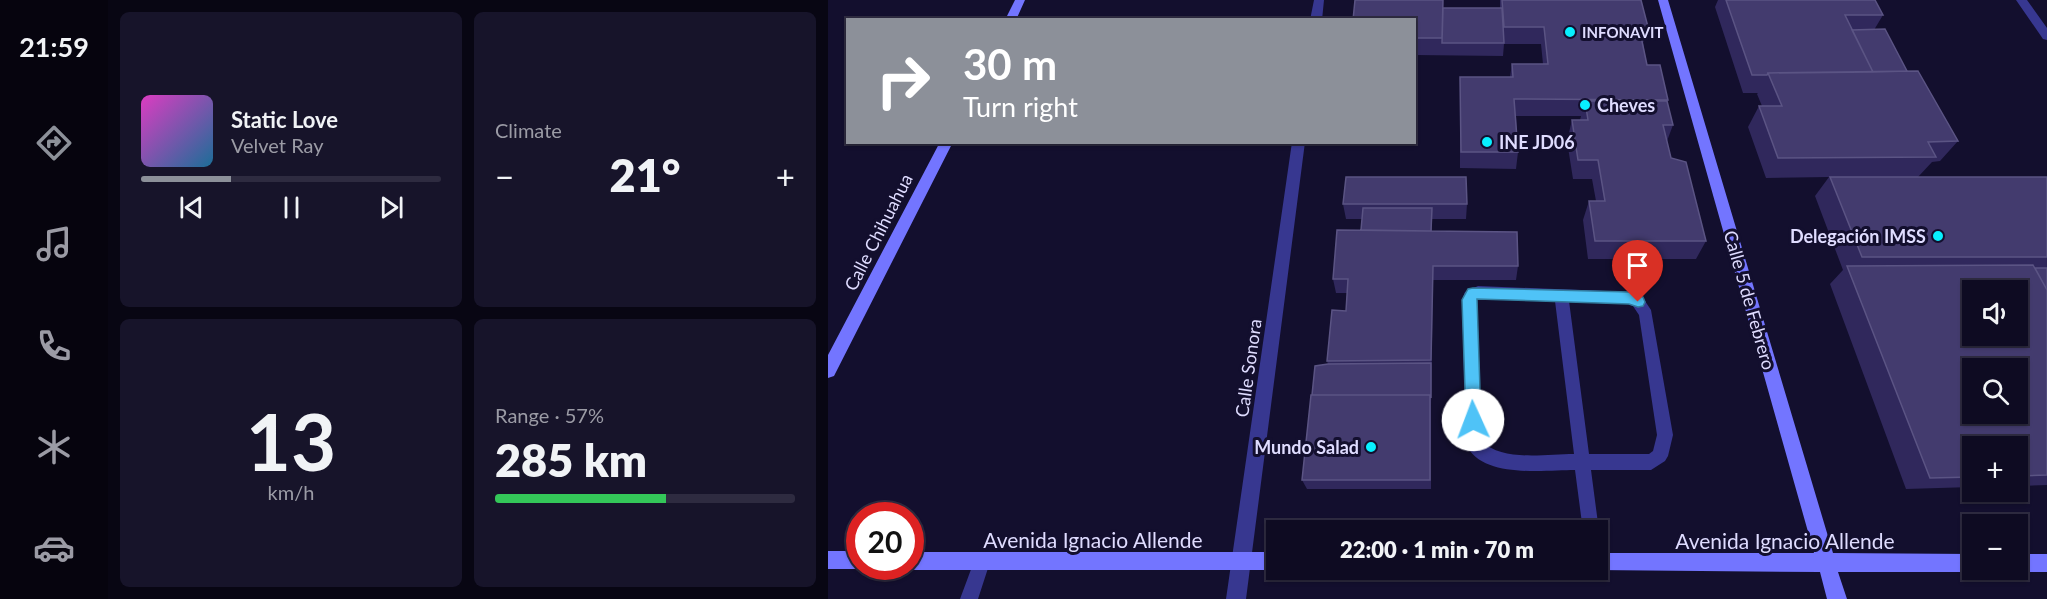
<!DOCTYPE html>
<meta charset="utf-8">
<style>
:root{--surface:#0e0b22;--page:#17142a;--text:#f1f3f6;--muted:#9b9ba5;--line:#2e2b40;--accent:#8c9099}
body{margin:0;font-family:Lato,sans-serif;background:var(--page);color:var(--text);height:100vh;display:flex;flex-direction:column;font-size:22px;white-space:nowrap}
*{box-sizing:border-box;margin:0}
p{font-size:20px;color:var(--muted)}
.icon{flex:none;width:33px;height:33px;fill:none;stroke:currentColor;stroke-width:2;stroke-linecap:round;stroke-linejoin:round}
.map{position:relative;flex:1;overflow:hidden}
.drawer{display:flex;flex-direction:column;gap:12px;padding:12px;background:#080613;width:720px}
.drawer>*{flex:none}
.hud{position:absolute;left:18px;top:18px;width:570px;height:126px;border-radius:0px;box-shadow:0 2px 4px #0004,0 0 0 2px var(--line);background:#8c9099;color:#fff;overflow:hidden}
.buttons{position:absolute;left:1134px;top:280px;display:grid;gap:12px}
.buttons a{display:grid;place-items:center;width:66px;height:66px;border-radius:0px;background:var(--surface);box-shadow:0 2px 4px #0004,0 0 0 2px var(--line);font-size:30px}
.speed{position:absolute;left:18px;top:502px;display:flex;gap:12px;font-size:30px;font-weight:700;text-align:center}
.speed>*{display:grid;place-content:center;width:78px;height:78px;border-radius:50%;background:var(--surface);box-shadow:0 2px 4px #0004,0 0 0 2px var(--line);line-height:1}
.speed .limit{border:9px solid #d22;background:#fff;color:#111}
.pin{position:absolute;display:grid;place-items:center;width:51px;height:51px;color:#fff;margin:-62px -26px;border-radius:50% 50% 50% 0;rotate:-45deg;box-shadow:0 0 6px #0007}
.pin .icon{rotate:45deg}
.me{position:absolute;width:66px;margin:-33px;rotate:358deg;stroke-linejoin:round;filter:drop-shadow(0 0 4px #0008)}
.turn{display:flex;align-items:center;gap:21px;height:126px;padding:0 18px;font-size:27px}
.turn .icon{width:78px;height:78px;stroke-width:2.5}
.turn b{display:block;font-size:42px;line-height:51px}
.big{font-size:45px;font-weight:800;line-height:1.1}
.drawer .widget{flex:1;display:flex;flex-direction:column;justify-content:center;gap:9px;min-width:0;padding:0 21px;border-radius:9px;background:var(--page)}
.drawer .dial{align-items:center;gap:0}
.dial b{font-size:78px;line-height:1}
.song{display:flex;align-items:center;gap:18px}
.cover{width:72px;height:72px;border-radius:9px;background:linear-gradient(135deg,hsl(310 70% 55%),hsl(200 70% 35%))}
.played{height:6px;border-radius:3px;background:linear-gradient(90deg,var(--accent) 30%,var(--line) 30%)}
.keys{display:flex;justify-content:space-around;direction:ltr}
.heat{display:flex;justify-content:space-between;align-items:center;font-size:33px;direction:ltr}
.charge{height:9px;border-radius:4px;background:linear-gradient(90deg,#34c759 57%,var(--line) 0)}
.drawer .tiles{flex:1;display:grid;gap:12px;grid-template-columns:repeat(2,1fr)}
.trip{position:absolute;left:438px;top:520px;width:342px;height:60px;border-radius:0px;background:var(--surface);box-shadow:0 2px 4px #0004,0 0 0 2px var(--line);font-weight:800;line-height:60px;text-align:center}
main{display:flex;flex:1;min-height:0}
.tabs{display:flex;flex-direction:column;width:108px;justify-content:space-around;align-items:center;background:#06040e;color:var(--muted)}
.tabs .icon{width:42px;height:42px}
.tabs .active{color:var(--accent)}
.tabs b{font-size:27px;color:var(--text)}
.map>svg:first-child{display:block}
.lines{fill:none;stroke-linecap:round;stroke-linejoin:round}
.lane{fill:#373790;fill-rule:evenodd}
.street{fill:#373790;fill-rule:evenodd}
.secondary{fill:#7375ff;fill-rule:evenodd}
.wall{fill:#30285c}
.building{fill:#433b6e;stroke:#5b5484;stroke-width:1.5;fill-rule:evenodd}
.route{fill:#4fc3f7;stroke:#337fa1;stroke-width:1.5}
.poi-dot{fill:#08f0ff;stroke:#130f2e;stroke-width:2}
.labels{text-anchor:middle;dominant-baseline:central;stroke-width:6;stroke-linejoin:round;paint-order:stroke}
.far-poi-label{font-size:15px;font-weight:bold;fill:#dfdcff;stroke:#130f2e;text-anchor:start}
.poi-label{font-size:18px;font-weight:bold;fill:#dfdcff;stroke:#130f2e;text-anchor:start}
.street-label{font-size:18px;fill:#dfdcff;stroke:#130f2e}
.near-street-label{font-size:21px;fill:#dfdcff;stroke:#130f2e}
</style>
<main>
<nav class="tabs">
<b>21:59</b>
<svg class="icon active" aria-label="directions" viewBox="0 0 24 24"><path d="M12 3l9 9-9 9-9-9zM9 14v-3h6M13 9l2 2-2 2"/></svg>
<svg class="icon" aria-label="music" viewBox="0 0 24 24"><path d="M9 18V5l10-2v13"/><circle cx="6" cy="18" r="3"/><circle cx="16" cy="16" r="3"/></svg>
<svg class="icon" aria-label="phone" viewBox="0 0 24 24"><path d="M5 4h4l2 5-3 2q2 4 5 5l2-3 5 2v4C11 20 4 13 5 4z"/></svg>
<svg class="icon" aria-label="climate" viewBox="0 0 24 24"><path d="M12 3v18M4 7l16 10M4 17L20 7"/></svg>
<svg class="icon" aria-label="car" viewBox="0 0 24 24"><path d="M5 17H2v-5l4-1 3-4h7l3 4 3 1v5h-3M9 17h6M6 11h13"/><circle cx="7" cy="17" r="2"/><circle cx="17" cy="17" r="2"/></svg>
</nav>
<section class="drawer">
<div class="tiles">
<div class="widget">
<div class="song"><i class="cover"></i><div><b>Static Love</b><p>Velvet Ray</p></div></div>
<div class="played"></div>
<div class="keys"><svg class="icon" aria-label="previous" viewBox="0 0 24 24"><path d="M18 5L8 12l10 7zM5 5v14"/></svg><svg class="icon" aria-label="pause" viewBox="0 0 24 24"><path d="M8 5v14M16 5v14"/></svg><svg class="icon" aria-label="next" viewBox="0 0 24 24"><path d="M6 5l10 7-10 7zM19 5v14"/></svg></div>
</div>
<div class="widget"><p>Climate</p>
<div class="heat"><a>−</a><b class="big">21°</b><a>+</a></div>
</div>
<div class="widget dial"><b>13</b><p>km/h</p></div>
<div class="widget"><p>Range · 57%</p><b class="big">285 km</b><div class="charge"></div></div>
</div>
</section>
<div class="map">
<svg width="1219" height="599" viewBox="0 0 1219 599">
<rect width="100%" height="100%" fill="#130f2e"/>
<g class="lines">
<!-- lane -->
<path class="lane" d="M650 286 802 292 815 298 823 310 845 435 840 456 837 461 823 470H763L771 531 770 535V531H755L747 470C716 470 653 479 638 444L634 300 637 292ZM651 298 727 301 746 454C717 454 674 462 654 441L648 300ZM741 301 800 304 805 306 811 315 829 435 825 451 821 454H761Z
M154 554 160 556 162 562 150 599H132L148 556Z"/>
<!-- street -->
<path class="street" d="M486 0H496L494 20H482Z
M1188 0H1199L1219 28V40L1215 39Z
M464 142H477L418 599H398Z"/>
<!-- secondary -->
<path class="secondary" d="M187 0H197L188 20H177Z
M830 0H840L1005 553 1144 554V570H1150L1144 572H1010L1019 599H999L992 572 767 570H770V553H986Z
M112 142H125L6 376 0 378V355Z
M0 551H32V567H37L32 569H0Z
M82 552H448L449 570H82L75 567H82Z
M1190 554H1219V572H1190L1184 570H1190Z"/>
</g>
<!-- wall -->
<path class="wall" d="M672 0H813L820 27 815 43 819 65 840 100 839 101 845 125 839 141 843 158 878 241 868 259H760L755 220 761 201H768L764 179H745L739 141 744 120H752L753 116H688L690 152 688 169 632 168V77H682L684 64H715L713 44H676L675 56 586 55V20L615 8H672Z
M890 0H1047L1055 15 1046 30 1079 72 1130 141 1112 161 1104 162 1090 177H1219V485L1190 486V447H1144V487L1078 489 1002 284 1015 270 987 196 1001 177 938 178 920 127 931 106H934L929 94 930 93H915L887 7Z
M515 204H639L638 219H604V231L690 266 688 280H605L603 406V489H479L474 480 484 395 500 364 499 361 518 311 519 293H508L505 279 533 230 534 219H518Z"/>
<!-- building -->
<path class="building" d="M527 0H615L614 38H586V20H525Z
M674 0H813L820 27H811L819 65H832L840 100 686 99 690 152H633L632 77H685L684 64H720L716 27H676Z
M898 0H1047L1055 15H1017L1045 72 940 73 939 75H924Z
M615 8H674L676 43H614Z
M1057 29 1079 71 1045 72 1024 30Z
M1090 71 1130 141 1100 142 1108 157 950 158 931 106H954L940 73Z
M757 101H839L845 125H835L843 158 858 162 878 241H767L761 201H777L770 160H750L744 120H760Z
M518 177H638L639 204H515Z
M1002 177H1219V257H1034Z
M535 208H604L603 231 533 230Z
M509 230 689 232 690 266H605L603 360 499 361 504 310 518 311 520 279H505Z
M1205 265 1219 290V475L1190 476V447H1144V477L1102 478 1019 266ZM1144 291H1190V336H1144ZM1144 369H1190V414H1144Z
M1207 268H1219V290Z
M603 363V398L602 395H484L487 366 500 364Z
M483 395H602V480H474Z"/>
<!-- route -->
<path class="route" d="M645 288 802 292 815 297 817 302 815 306 810 307 801 304 649 299 653 420 651 425 645 427 640 425 638 420 634 300 640 289Z"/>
<!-- markers -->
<g class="poi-dot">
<circle cx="742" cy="32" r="6"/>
<circle cx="757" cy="105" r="6"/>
<circle cx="659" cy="142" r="6"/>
<circle cx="1110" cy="236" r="6"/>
<circle cx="543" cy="447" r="6"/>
</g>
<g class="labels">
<!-- far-poi labels -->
<g class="far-poi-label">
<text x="754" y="32">INFONAVIT</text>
</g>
<!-- poi labels -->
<g class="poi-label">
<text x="769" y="105">Cheves</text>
<text x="671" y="142">INE JD06</text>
<text x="1098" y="236" text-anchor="end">Delegación IMSS</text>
<text x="531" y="447" text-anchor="end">Mundo Salad</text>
</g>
<!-- street labels -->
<g class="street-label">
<text transform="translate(50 232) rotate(-63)">Calle Chihuahua</text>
<text transform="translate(922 300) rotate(74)">Calle 5 de Febrero</text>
<text transform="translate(420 368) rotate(-82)">Calle Sonora</text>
</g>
<!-- near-street labels -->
<g class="near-street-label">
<text x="265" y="539">Avenida Ignacio Allende</text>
<text x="957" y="540">Avenida Ignacio Allende</text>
</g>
</g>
</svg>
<div class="buttons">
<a><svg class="icon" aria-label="sound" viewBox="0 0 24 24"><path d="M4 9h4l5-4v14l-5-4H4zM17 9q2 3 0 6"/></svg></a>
<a><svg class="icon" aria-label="search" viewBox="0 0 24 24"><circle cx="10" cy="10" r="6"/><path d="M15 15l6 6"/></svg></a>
<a>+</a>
<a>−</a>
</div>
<div class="speed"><div class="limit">20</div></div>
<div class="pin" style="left:810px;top:302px;background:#d93025"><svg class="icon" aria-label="arrive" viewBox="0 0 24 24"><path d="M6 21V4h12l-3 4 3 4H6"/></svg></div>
<svg class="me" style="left:645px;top:420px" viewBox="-20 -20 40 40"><circle r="19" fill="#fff"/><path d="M0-13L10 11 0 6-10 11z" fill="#4fc3f7"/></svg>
<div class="trip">22:00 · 1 min · 70 m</div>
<div class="hud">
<div class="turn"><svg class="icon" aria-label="right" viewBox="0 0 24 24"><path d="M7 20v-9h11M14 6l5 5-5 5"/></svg><div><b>30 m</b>Turn right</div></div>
</div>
</div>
</main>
